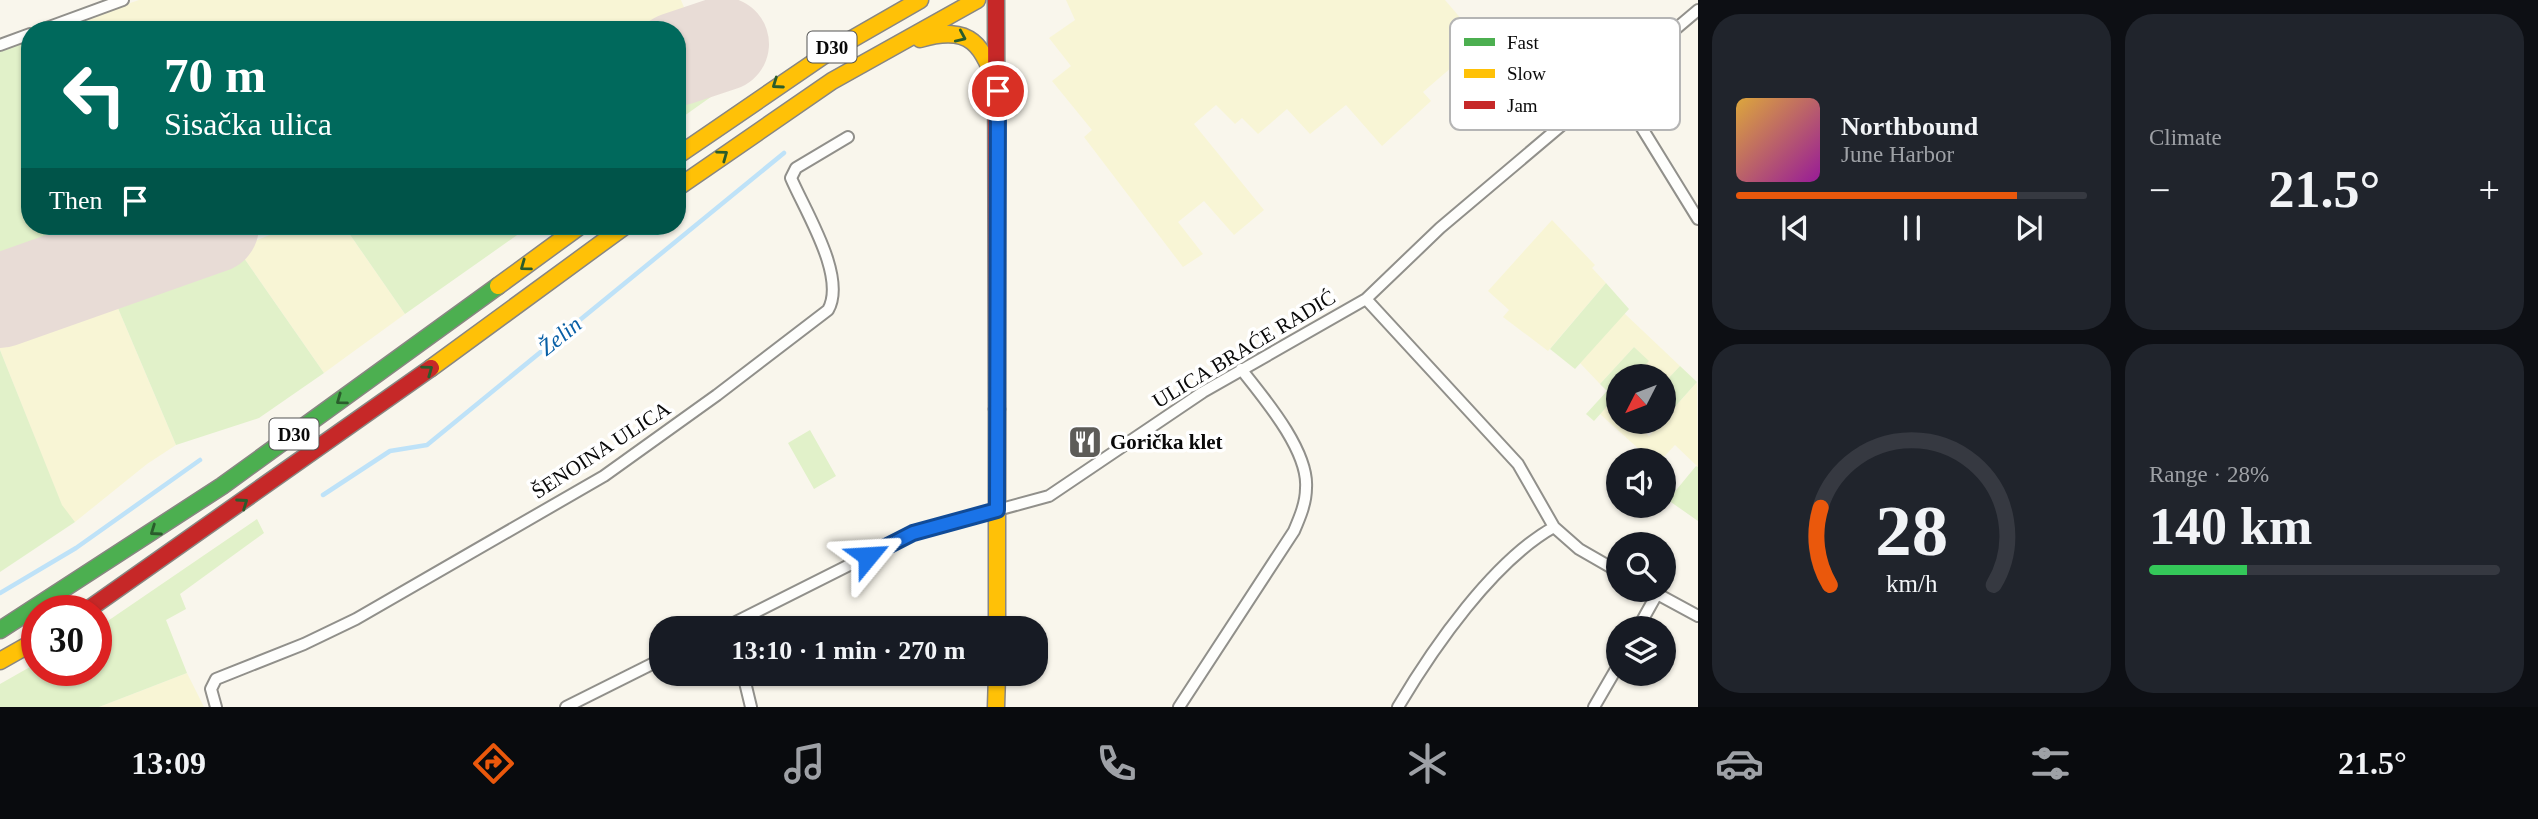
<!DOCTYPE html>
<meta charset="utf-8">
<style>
:root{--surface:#171b24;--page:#20242c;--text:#f1f3f6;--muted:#9ea1a6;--line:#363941;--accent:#ea580c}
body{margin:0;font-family:"Times New Roman",serif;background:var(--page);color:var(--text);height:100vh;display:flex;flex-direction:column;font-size:26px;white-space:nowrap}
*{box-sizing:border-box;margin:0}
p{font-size:23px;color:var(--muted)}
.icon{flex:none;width:38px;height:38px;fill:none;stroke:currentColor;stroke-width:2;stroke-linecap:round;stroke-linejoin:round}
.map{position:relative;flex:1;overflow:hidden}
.panel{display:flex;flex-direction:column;gap:14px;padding:14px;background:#0d0f14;width:840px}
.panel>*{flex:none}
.guide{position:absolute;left:21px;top:21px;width:665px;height:214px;border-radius:28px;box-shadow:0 2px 5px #0004;background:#00695c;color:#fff;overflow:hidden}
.needle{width:46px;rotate:228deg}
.tools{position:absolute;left:1606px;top:364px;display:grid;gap:14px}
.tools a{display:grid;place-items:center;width:70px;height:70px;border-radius:50%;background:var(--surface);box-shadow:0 2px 5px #0004;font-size:35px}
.speed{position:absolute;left:21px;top:595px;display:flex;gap:14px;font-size:35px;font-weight:700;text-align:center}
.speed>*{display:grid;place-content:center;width:91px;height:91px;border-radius:50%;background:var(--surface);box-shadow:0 2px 5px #0004;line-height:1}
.speed .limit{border:10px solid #d22;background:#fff;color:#111}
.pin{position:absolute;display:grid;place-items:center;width:60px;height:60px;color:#fff;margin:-30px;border:4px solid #fff;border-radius:50%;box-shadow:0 2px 7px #0007}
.me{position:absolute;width:77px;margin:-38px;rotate:63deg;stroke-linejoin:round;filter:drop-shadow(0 0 5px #0008)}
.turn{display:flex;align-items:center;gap:24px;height:147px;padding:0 28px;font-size:32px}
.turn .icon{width:91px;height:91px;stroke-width:2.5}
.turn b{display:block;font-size:49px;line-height:60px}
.then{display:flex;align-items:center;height:66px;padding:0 28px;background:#0003;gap:14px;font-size:26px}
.big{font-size:52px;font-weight:700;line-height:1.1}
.panel .tile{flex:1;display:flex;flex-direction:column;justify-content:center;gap:10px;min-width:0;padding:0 24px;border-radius:28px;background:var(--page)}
.panel .dial{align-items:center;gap:0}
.dial svg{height:182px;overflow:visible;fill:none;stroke:var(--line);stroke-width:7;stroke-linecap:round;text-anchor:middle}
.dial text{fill:var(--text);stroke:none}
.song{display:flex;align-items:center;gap:21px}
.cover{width:84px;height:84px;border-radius:10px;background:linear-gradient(135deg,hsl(40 70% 55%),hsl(300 70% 35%))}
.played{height:7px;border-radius:4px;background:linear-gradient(90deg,var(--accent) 80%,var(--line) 80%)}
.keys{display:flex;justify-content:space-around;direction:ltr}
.heat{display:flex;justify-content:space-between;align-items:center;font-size:38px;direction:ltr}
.charge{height:10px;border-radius:5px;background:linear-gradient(90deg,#34c759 28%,var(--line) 0)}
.panel .tiles{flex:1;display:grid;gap:14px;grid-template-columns:repeat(2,1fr)}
.trip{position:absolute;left:649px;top:616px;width:399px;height:70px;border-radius:28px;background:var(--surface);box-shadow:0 2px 5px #0004;font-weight:700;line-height:70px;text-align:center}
.menu{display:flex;height:112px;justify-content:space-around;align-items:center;background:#090b0e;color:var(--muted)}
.menu .icon{width:49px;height:49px}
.menu .active{color:var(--accent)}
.menu b{font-size:32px;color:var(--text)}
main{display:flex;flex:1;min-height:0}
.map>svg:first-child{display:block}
.farmland{fill:#f8f5d5}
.green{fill:#e1f1c9}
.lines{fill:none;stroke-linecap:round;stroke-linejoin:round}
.stream{stroke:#bee2f8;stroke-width:4.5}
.runway{stroke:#e8dcd6;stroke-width:94}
.street-casing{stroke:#91908b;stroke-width:14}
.fast-casing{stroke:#888682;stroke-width:19}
.slow-casing{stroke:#888682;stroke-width:19}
.jam-casing{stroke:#888682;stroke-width:19}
.street{stroke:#fefefc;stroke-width:10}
.fast{stroke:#4caf50;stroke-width:16}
.slow{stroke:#ffc107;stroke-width:16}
.jam{stroke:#c62828;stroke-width:16}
.oneway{stroke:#2a5c2c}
.route-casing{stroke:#114b97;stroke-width:18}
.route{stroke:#1a73e8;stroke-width:12}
.labels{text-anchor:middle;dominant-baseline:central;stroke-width:7;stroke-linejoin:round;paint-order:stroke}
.shield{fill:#fff;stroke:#535353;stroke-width:2}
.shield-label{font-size:19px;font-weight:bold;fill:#090909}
.street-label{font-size:21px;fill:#090909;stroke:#fff}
.poi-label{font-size:21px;font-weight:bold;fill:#090909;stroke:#fff;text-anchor:start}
.water-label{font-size:23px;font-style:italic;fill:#085fa6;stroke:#fff}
.key{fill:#fff;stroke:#b5b5b5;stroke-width:2}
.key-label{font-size:19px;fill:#090909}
</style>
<main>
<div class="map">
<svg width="1698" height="707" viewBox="0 0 1698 707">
<rect width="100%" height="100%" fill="#f9f6ec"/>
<!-- farmland -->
<path class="farmland" d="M139 0H681L693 29 677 34V30H80L77 21Z
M1066 0H1445L1481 42 1423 92 1431 101 1382 146 1346 105 1310 134 1287 109 1258 134 1242 118 1235 124 1216 105 1194 124 1264 210 1234 235 1204 201 1178 222 1203 254 1183 267 1084 137 1092 130 1052 81 1071 66 1049 38 1075 20Z
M1552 220 1595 265 1592 268 1606 283 1548 351 1503 317 1509 310 1488 291Z
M293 226H344L405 314 324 373 237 248Z
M109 287 176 445 147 464 75 522 62 506 0 350V327Z
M1624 313 1680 366 1664 383V376H1634L1648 361 1634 347 1600 384 1580 363Z
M1697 382 1698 467 1675 445 1661 460H1651L1600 414 1619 393V422H1633L1649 436Z
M187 673 204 707H99Z"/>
<!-- green -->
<path class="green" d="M30 40V226H144L0 280V51Z
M743 50 745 62 739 77 677 121V76Z
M344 226H530L405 314Z
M237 248 324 373 259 418 176 445 109 287Z
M1606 283 1629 309 1575 369 1550 349Z
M1634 347 1649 361 1634 376H1619V393L1594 421 1586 414 1607 391 1600 384Z
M0 350 62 505 75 522 0 572Z
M1680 366 1697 382 1664 419V383Z
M810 430 836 476 814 489 788 443Z
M1696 466 1698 467V521L1668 500Z
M257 519 264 533 180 594 186 609 166 620 187 673 99 707H0V684L37 663V670H96V629Z"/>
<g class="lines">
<!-- stream -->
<path class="stream" d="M323 495 390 451 427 445 784 153
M0 593 76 548 200 460"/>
<!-- runway -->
<path class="runway" d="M677 59 722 44
M0 301 212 226"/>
<!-- street casing -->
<g class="street-casing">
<path id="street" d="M41 30 123 0
M0 45 30 34
M1613 81 1698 219
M1366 299 1518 464 1554 527 1579 549 1619 572
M1650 590 1698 616
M724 628 913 533 1049 496 1203 392 1366 299 1440 228 1698 10
M1638 628 1657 594
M743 674 751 707
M216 707 211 689 216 679 304 644 356 619 604 476 717 395 828 310C847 277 805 211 791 178L796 168 848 137
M566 707 662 659
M1179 707 1294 531C1300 517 1306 503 1306 488 1309 451 1264 398 1241 369
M1398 707C1433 648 1493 561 1554 527
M1594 707 1619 664"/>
</g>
<!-- fast casing -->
<g class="fast-casing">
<path id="fast" d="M0 630 222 486 498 286"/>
</g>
<!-- slow casing -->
<g class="slow-casing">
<path id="slow" d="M920 39C971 24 983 44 998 91
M677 156 826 54 920 0
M677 188 832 81 977 0
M498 286 580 226
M431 368 625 226
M997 409V628
M0 661 37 640
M996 707 997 674"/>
</g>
<!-- jam casing -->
<g class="jam-casing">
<path id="jam" d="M996 0 997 409
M86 611 431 368"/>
</g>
<!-- street -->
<use href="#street" class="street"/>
<!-- fast -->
<use href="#fast" class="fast"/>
<!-- slow -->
<use href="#slow" class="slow"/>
<!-- jam -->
<use href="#jam" class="jam"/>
</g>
<!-- one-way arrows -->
<defs><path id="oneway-chevron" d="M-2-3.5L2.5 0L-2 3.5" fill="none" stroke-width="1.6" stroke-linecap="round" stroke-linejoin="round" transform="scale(1.75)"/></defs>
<g class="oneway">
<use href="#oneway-chevron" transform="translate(961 37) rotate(24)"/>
<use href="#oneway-chevron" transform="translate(777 84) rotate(145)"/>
<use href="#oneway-chevron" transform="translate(723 155) rotate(-36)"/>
<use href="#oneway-chevron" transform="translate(525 266) rotate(144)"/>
<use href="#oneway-chevron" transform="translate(428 370) rotate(-36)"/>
<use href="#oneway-chevron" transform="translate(341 400) rotate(144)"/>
<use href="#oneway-chevron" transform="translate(243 503) rotate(-35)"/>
<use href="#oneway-chevron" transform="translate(155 531) rotate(145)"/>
</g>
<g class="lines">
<!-- route casing -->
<g class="route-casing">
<path id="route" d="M868 556 913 533 997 510 998 91"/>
</g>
<!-- route -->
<use href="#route" class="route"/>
</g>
<!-- icons -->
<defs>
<g id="restaurant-square" transform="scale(1.75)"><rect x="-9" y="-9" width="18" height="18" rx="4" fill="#5d5c58" stroke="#fff"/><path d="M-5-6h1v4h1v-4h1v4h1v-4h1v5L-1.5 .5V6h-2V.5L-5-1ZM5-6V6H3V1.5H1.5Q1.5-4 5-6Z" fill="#fff"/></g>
</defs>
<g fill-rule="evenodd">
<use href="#restaurant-square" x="1085" y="442"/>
</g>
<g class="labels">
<!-- shield labels -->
<g class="shield">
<rect x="807.5" y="31.5" width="49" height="31" rx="5"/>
<rect x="269.5" y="418.5" width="49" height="31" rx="5"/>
</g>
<g class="shield-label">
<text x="832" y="47">D30</text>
<text x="294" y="434">D30</text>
</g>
<!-- street labels -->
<g class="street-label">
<text transform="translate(1244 349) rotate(-31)">ULICA BRAĆE RADIĆ</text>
<text transform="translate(601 450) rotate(-33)">ŠENOINA ULICA</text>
</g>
<!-- poi labels -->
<g class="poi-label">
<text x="1110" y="442">Gorička klet</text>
</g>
<!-- water labels -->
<g class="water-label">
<text transform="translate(560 336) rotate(-39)">Želin</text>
</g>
</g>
<!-- legend -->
<rect x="1450" y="18" width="230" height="112" rx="10" class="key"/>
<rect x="1464" y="38" width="31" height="8" fill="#4caf50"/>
<rect x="1464" y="69" width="31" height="9" fill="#ffc107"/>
<rect x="1464" y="101" width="31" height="8" fill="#c62828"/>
<g class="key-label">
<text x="1507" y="49">Fast</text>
<text x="1507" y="80">Slow</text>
<text x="1507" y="112">Jam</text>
</g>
</svg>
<div class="tools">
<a><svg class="needle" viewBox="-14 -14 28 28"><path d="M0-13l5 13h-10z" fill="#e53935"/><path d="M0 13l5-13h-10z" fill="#9ea1a6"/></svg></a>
<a><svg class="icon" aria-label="sound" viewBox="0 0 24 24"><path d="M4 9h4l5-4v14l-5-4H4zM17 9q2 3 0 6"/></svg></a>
<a><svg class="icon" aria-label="search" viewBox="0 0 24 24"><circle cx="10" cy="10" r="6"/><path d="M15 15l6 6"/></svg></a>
<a><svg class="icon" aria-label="layers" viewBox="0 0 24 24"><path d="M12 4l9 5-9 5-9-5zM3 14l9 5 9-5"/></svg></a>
</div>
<div class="speed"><div class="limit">30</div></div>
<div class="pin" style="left:998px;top:91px;background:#d93025"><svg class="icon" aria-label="arrive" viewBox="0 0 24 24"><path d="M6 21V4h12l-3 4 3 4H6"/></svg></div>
<svg class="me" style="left:868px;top:556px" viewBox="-20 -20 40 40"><path d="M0-17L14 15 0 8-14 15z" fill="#1a73e8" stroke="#fff" stroke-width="4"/></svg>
<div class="trip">13:10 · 1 min · 270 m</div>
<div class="guide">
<div class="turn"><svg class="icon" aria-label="left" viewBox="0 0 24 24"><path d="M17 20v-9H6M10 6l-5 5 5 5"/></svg><div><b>70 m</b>Sisačka ulica</div></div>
<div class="then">Then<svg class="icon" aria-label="arrive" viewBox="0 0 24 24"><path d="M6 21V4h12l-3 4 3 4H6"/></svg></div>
</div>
</div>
<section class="panel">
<div class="tiles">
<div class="tile">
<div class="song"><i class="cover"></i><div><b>Northbound</b><p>June Harbor</p></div></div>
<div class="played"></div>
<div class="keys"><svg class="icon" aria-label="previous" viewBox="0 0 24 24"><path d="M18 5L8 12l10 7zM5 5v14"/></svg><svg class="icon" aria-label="pause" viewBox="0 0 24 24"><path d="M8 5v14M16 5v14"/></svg><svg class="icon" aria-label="next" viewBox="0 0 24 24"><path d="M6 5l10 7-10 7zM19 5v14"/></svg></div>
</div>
<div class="tile"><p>Climate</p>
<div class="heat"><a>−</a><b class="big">21.5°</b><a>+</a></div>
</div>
<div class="tile dial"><svg viewBox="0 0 100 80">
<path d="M14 69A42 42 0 1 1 86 69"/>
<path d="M14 69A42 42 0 0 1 10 35" stroke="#ea580c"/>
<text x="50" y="56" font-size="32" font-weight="700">28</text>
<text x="50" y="72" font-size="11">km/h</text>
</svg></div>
<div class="tile"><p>Range · 28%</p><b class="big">140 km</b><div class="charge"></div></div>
</div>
</section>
</main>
<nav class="menu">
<b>13:09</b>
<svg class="icon active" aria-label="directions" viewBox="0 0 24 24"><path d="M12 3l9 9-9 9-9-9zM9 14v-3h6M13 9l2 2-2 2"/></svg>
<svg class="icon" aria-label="music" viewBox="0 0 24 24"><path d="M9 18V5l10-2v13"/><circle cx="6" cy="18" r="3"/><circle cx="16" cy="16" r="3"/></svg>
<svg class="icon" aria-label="phone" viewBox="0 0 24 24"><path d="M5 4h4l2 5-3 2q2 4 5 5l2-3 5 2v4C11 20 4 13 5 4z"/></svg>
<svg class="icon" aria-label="climate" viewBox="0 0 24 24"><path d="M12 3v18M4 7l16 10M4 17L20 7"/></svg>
<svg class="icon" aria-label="car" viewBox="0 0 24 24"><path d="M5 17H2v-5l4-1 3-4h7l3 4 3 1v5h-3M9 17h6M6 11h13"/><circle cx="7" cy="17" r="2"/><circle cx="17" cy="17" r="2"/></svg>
<svg class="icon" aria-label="filters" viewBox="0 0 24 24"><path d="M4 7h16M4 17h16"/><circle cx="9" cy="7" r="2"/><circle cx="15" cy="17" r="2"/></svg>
<b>21.5°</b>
</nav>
